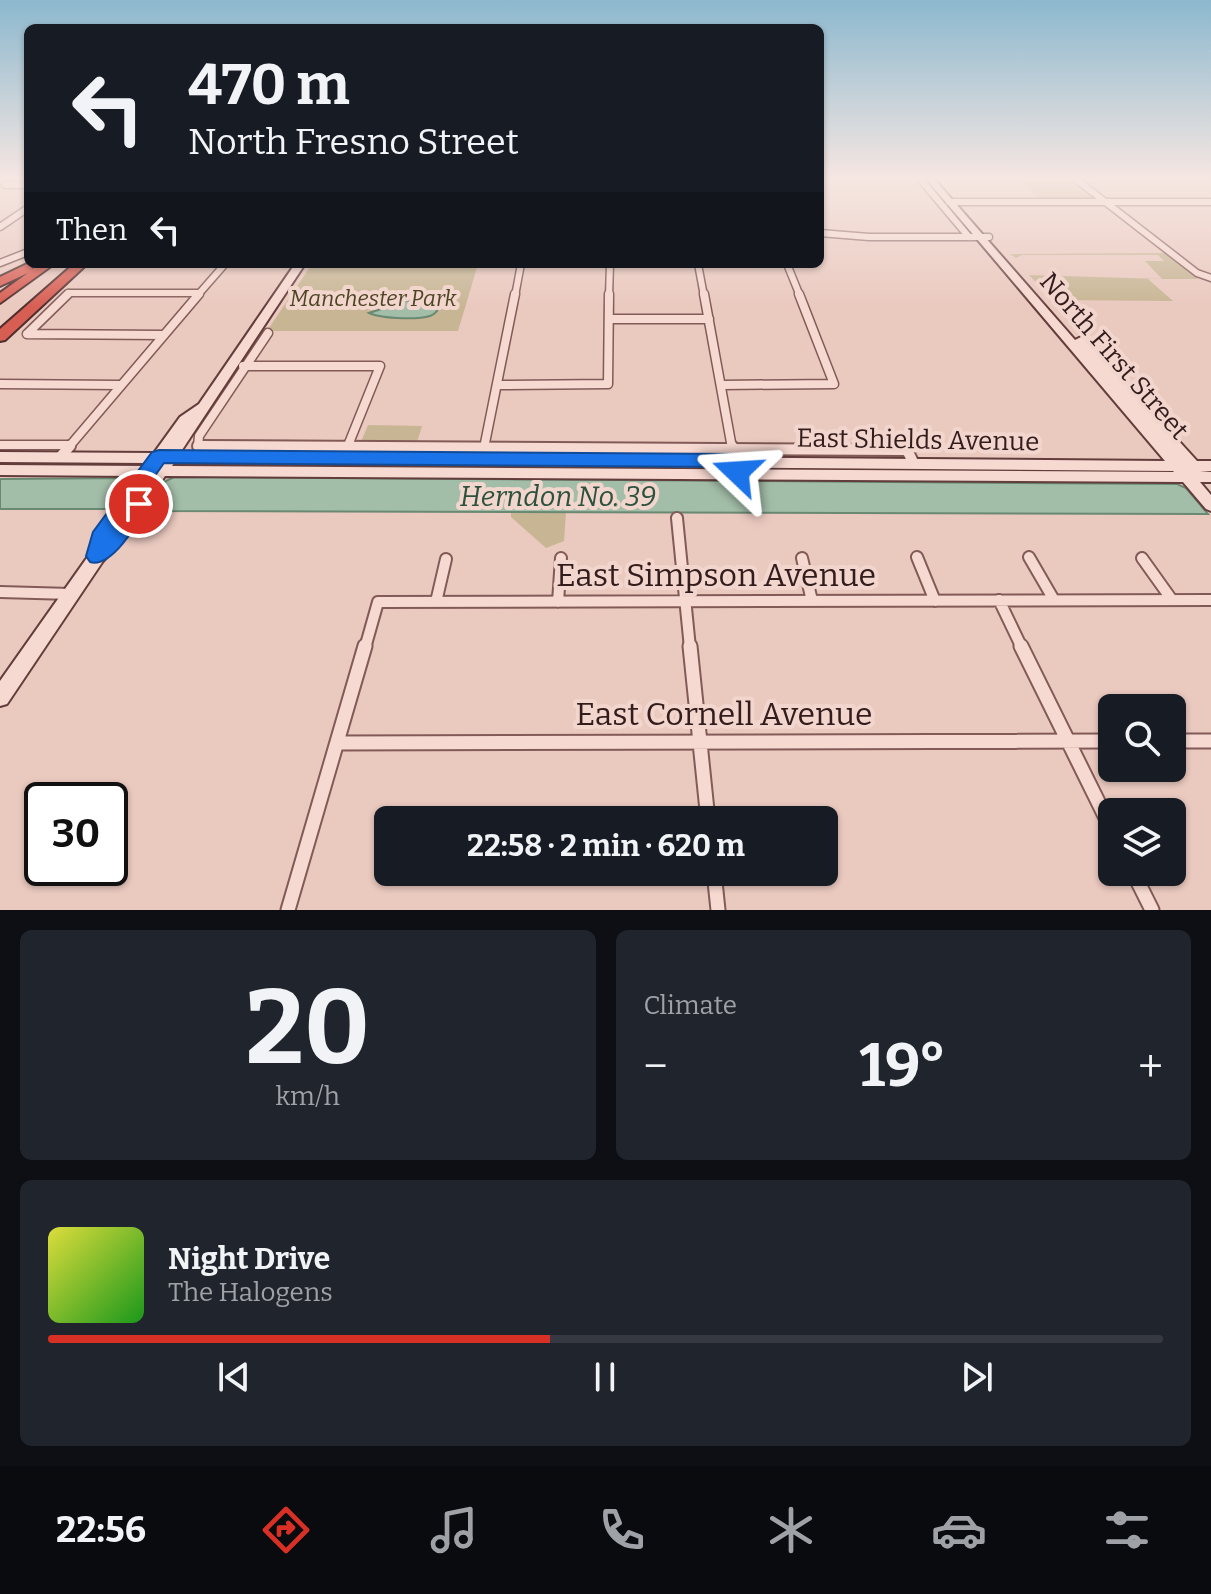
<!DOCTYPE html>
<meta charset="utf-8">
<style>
:root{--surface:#171b24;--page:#20242c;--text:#f1f3f6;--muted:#9ea1a6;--line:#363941;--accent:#d93025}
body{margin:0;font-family:Bitter,serif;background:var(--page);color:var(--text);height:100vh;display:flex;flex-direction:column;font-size:30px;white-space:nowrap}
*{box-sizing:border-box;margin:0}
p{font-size:26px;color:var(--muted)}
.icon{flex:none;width:44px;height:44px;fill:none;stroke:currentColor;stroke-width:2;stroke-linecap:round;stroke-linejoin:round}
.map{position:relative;height:910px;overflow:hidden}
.details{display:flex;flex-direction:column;gap:20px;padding:20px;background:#0d0f14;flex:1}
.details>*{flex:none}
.top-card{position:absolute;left:24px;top:24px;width:800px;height:244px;border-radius:12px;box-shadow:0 2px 6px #0004;background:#171b24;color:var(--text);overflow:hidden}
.fabs{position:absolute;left:1098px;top:694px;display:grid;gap:16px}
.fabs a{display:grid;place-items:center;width:88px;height:88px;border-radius:12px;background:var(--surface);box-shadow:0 2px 6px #0004;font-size:40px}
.speed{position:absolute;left:24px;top:782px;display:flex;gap:16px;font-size:40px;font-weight:700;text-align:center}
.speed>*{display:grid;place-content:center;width:104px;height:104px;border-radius:50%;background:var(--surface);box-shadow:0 2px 6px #0004;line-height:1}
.speed .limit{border:4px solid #111;border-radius:12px;background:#fff;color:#111}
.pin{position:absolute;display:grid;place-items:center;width:68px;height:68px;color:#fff;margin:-34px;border:4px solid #fff;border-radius:50%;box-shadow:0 2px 8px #0007}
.me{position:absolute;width:88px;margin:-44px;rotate:290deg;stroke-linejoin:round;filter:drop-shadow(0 0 6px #0008)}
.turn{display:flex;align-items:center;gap:28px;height:168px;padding:0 32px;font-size:36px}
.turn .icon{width:104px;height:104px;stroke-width:2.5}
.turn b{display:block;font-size:56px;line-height:68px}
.then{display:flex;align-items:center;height:76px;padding:0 32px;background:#0003;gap:16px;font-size:30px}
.big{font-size:60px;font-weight:700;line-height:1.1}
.details .tile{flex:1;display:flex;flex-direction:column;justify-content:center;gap:12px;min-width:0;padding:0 28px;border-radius:12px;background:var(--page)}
.details .dial{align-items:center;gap:0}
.dial b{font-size:104px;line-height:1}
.song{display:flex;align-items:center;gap:24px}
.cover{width:96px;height:96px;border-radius:12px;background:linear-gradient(135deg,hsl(60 70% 55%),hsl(120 70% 35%))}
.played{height:8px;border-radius:4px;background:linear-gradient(90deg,var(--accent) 45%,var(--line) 45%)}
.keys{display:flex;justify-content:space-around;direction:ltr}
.heat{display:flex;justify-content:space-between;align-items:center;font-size:44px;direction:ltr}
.details .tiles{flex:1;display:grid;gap:20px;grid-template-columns:1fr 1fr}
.tile:last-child{grid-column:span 2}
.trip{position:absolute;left:374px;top:806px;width:464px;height:80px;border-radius:12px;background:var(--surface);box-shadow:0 2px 6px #0004;font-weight:700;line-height:80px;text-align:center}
.tabs{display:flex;height:128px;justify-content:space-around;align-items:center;background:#090b0e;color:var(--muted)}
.tabs .icon{width:56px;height:56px}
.tabs .on{color:var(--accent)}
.tabs b{font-size:36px;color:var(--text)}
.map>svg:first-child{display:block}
.green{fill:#c7b594}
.water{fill:#a2bda8;stroke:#6a8973;stroke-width:2}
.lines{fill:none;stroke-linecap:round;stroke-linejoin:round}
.minor-far3-casing{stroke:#825b58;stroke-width:9}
.minor-far2-casing{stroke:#825b58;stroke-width:11}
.minor-far1-casing{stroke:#825b58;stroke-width:14}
.minor-casing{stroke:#825b58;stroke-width:17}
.secondary-casing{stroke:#633d3c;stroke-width:4}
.motorway-casing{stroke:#4f2d2d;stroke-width:4}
.minor-far3{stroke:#f6d9d1;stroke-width:6}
.minor-far2{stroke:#f6d9d1;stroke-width:8}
.minor-far1{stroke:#f6d9d1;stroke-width:10}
.minor{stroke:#f6d9d1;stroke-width:13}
.secondary{fill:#f6d9d1;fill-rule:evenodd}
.motorway{fill:#d75e53;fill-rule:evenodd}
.route{fill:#1a73e8;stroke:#114b97;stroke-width:2}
.labels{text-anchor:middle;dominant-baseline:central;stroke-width:8;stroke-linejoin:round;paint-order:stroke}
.far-park-label{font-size:22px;font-style:italic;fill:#4d4424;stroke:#f2d6ce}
.street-label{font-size:26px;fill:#321c1c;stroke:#f2d6ce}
.water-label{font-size:28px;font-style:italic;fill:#2c513d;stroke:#f2d6ce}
.near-street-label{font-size:32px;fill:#321c1c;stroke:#f2d6ce}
</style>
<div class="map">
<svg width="1211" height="910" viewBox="0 0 1211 910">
<rect width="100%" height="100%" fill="#eac9bf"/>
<!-- green -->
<path class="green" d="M1018 180H1070L1095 199H1040Z
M1165 253 1198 279H1148L1173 301 1053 300 1029 275 1162 279 1145 261H1164L1158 255H1022L1016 258 1010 254Z
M312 264H478L458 331H267Z
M368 425 422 426 417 442H361Z
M511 511 566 512 564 541 546 548 511 517Z"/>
<!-- water -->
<path class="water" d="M434 292 443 295C441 301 440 309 435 313 426 322 380 318 369 313Z
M174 477 1177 484 1186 488 1208 514 143 511 162 483Z
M132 478 134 481 114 509H0V479Z"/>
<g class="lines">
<!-- minor-far3 casing -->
<g class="minor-far3-casing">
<path id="minor-far3" d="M921 180 969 237
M1077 180 1197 273 1211 278
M5 185H28
M949 202H1211
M0 227 28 208
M820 233 869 237H989
M0 263 28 252
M698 264 704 296
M787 264 800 296
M66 296 69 293H200
M197 296 225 264
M515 296 521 264
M609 296 610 264"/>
</g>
<!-- minor-far2 casing -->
<g class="minor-far2-casing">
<path id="minor-far2" d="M704 294 732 448
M610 319H709
M268 333 199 436 198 446 533 448
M27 334 68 294
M27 334 164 335
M243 366H380L347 448
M0 384 120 385
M497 385 608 384 609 294
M721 385 834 384 799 294
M0 445H71
M68 448 199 294
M484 448 515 294"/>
</g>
<!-- minor-far1 casing -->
<g class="minor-far1-casing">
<path id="minor-far1" d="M198 446 907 450 913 462
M732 446 737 472
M346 450 348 446
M484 450 485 446
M61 456 70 446
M677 518 690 648
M917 557 935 601
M1029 557 1054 600
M802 558 812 601
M1142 558 1172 600
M0 592 71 594
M999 600 1022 648
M436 602 446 559
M558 602 561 558
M365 648 378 602 1211 600"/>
</g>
<!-- minor casing -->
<g class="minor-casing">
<path id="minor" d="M690 646 708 820
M1021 646 1112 830
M1172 741H1211
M337 743 1112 741
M714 872 718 910
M1133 872 1152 910
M288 910 365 646"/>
</g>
<!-- secondary casing -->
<g class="secondary-casing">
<path id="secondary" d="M927 180H935L1075 340 1081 337 1085 338 1197 461H1211V471L1200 472H1211V482H1200L1211 495V511L1206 509 1183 482 165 476 122 541 103 561 7 704 0 706V681L89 555 94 534 137 476 0 475V465L145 466 147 463 0 462V452L154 453 180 417 199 404 295 264H305L180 453 1165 461ZM174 463 1173 471 1174 472 172 466Z"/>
</g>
<!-- motorway casing -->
<g class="motorway-casing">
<path id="motorway" d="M27 264 31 265 32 269 40 264H54L0 303V293L28 273 0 286V277Z
M74 264H87L5 340 0 341V329Z"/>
</g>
<!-- minor-far3 -->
<use href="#minor-far3" class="minor-far3"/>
<!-- minor-far2 -->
<use href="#minor-far2" class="minor-far2"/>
<!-- minor-far1 -->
<use href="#minor-far1" class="minor-far1"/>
<!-- minor -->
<use href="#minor" class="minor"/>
<!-- secondary -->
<use href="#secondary" class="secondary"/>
<!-- motorway -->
<use href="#motorway" class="motorway"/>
</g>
<!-- sky -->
<linearGradient id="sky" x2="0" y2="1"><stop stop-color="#8cb8ce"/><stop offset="0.58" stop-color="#f6e7e2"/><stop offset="1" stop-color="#f6e7e2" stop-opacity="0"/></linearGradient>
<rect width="1211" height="308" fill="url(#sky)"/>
<!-- route -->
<path class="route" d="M159 450 735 454 741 456 746 472 737 479 730 477 727 467 164 463 140 497 149 504C139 521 112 569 90 562L86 556 93 532 152 452Z"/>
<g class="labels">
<!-- far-park labels -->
<g class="far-park-label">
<text x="373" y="298">Manchester Park</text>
</g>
<!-- street labels -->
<g class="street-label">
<text transform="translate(1114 356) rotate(49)">North First Street</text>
<text transform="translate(918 440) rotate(1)">East Shields Avenue</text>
</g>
<!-- water labels -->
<g class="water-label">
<text x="558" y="496">Herndon No. 39</text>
</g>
<!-- near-street labels -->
<g class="near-street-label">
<text x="716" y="575">East Simpson Avenue</text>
<text x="724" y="714">East Cornell Avenue</text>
</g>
</g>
</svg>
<div class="fabs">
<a><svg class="icon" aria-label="search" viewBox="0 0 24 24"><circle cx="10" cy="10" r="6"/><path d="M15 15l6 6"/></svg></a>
<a><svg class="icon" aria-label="layers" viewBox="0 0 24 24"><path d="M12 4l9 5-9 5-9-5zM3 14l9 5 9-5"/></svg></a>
</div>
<div class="speed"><div class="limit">30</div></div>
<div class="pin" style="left:139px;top:504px;background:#d93025"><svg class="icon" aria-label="arrive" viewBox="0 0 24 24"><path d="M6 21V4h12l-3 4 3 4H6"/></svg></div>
<svg class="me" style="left:737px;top:472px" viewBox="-20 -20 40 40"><path d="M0-17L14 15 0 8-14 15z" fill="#1a73e8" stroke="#fff" stroke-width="4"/></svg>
<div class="trip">22:58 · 2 min · 620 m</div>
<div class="top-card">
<div class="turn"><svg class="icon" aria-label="left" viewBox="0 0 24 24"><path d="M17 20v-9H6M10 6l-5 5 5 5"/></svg><div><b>470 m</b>North Fresno Street</div></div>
<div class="then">Then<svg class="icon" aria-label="left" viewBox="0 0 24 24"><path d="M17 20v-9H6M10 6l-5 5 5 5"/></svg></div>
</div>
</div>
<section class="details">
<div class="tiles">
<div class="tile dial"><b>20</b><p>km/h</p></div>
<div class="tile"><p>Climate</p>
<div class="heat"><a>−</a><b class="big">19°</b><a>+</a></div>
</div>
<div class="tile">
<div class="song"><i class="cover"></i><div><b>Night Drive</b><p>The Halogens</p></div></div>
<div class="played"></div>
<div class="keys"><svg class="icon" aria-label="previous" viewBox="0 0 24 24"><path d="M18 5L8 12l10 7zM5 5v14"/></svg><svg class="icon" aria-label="pause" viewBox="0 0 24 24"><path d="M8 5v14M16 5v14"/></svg><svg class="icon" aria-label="next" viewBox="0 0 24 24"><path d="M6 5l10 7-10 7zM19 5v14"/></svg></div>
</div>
</div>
</section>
<nav class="tabs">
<b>22:56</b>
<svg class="icon on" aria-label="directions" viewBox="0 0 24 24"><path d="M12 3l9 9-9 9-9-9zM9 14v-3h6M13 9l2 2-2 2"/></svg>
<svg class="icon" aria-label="music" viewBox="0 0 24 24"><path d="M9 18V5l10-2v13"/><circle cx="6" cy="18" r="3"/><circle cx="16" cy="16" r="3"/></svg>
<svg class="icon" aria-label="phone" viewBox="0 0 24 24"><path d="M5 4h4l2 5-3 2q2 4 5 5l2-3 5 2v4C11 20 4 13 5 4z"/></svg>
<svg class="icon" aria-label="climate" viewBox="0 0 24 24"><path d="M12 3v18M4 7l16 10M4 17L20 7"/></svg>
<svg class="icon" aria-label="car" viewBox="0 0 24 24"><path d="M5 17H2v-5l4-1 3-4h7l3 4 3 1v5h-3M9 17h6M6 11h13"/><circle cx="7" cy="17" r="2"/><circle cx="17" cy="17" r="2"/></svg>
<svg class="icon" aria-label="filters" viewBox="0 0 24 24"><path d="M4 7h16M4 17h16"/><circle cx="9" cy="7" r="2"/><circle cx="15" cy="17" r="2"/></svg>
</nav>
